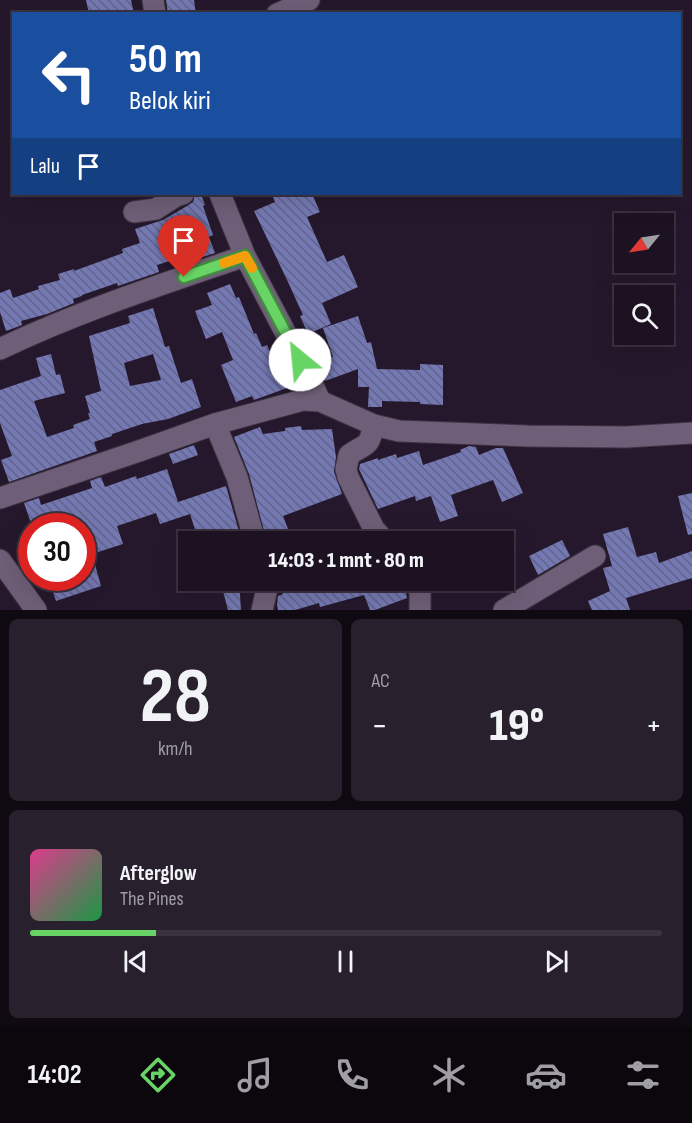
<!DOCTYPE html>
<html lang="id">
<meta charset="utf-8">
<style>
:root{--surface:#1c1221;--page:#29202e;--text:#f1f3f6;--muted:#a09ea5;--line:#3a323f;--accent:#68d465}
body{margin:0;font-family:"Sofia Sans Condensed",sans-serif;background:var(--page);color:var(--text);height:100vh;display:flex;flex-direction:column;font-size:22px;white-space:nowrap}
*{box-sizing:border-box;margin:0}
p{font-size:20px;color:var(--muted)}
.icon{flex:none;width:33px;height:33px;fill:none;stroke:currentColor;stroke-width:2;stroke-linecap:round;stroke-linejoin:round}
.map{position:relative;height:610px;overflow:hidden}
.sheet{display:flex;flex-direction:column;gap:9px;padding:9px;background:#0f0a12;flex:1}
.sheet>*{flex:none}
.hud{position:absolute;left:12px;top:12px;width:669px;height:183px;border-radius:0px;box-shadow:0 6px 24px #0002,0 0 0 2px var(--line);background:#1a4fa0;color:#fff;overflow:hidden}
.needle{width:39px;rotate:240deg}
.controls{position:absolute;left:614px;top:213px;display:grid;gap:12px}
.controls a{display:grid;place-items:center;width:60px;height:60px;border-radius:0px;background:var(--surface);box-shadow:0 6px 24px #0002,0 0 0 2px var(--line);font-size:30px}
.speed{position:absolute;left:18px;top:513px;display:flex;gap:12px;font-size:30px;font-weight:700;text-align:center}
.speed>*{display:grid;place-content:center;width:78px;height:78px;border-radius:50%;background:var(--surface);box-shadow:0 6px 24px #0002,0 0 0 2px var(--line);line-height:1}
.speed .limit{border:9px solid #d22;background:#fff;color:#111}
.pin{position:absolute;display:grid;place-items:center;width:51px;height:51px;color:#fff;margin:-62px -26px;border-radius:50% 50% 50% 0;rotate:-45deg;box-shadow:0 0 6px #0007}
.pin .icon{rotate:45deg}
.me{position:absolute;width:66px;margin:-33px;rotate:332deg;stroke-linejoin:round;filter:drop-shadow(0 0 4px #0008)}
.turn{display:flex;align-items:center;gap:21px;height:126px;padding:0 18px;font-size:27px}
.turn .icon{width:78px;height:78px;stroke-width:2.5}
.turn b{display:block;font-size:42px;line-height:51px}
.then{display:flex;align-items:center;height:57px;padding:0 18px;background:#0003;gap:12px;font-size:22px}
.big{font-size:45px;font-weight:800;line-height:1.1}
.sheet .tile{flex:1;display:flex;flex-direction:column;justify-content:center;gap:9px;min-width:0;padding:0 21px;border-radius:9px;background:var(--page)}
.sheet .dial{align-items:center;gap:0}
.dial b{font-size:78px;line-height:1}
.song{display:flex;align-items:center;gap:18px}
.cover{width:72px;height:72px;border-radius:9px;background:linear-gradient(135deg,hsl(330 70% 55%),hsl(140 70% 35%))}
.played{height:6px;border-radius:3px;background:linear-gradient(90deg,var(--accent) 20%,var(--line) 20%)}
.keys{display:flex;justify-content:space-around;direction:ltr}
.heat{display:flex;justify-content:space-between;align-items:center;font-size:33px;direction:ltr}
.sheet .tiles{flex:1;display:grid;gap:9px;grid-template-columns:1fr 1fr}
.tile:last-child{grid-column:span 2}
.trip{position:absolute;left:178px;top:531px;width:336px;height:60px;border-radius:0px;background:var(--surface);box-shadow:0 6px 24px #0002,0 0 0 2px var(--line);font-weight:800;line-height:60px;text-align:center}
.tab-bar{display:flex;height:96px;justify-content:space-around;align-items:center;background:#0b070d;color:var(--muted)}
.tab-bar .icon{width:42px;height:42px}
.tab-bar .on{color:var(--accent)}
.tab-bar b{font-size:27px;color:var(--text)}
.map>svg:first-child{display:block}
.building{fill:url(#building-back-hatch);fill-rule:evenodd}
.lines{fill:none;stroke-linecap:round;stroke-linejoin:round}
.minor-casing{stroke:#3e3344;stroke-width:23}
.minor{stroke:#6e5e77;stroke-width:21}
.route-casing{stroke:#448a42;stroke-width:15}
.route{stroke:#68d465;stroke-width:10}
.slow{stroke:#f59e0b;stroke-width:10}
</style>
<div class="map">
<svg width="692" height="610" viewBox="0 0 692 610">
<defs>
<pattern id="building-back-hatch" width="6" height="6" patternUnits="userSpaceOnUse" patternTransform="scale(1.5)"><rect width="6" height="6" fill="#7479b3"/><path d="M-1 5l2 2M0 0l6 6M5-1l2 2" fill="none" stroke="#626388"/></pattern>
</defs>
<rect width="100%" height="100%" fill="#25182c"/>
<!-- building -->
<path class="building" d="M86 0H131L134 14H89Z
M166 0H194L196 14H168Z
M195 194H201L205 205 203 206 213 235 209 237 215 253 184 263 182 257 157 265 159 272 118 286 117 283 82 295V296L73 299 74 303 47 314 21 321 22 325 6 331 0 312V293L10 289 13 298 39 289 38 286 60 280 58 274 74 269V271L123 253 122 249 140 243 135 229 163 220 187 206 193 202Z
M272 194H312L320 212 307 217 327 262 344 255 358 287 322 303 331 324 308 334 300 316 303 315 288 282 254 211 275 202Z
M230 284 236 298 239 297 254 334 256 333 262 347 267 345 287 388 254 400 252 396 236 402 221 365 233 360 222 332 206 339 195 311 212 305 207 293Z
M153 308 165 347 169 346 181 383 192 379 201 407 168 419 142 424 112 434V436L94 442 97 451 9 482 1 460 12 456 0 423V390L41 376 36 358 51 354 56 375 60 374 65 393 34 401 47 437 74 428 73 425 90 419 88 413H90L85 396 101 391 89 336 130 323 128 316ZM153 354 161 380 130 386 124 363Z
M358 316 367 343 371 342 377 369 420 370V364L443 365V405L420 404V402L382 401V407H368L369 387H358V369L325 381 316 363 333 357 323 328Z
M301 426 302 430 332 429 336 457 334 472 342 494 283 516 293 542H267L249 474 234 437 260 427 263 434 285 431V428Z
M194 445 198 455 173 464 169 454Z
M469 446 476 447 479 455 496 448H503L523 493 502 502 493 480 451 495 458 516 440 522 431 496 416 501 415 496 378 509 359 469 360 464 378 458V460L396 454 397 458 419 451 423 465 461 452 460 450Z
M167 469 178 502 226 486 242 542H199L190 514 160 524 156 513 117 526 123 544 92 554 101 586 56 601 48 578H82V526H32L24 503 39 498 41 505 92 488 90 481 101 477 105 487 136 476 137 479Z
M692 493V534L688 535 678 496Z
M628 527 637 557 656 552 659 563 692 551V578L626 598 630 610H592L588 601 610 591 603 568 612 566 603 534Z
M562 540 570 556 538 575 529 556Z
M220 580H239L241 610H228Z
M279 580H404L407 598 375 610H370L364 595 320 607 319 603 295 610H278L277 604 278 596 283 594Z"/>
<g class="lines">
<!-- minor casing -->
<g class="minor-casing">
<path id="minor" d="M153 0 155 14
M277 14 309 0
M134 212 156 209 176 196 183 194
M0 349C79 311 163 284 245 256
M320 401 374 425 399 431 528 436 626 437 692 433
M215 424 237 477 255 542
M374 425C368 450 367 442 349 455L346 469 348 477 374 529 386 542
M0 498 142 450 215 424 303 400 320 401 311 381 245 256 220 194
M0 560 36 610
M416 580 420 593V610
M262 610 266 593V580
M504 610 595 556"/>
</g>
<!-- minor -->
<use href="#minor" class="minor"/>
</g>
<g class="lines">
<!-- route casing -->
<g class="route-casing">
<path id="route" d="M184 277 245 256 300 360"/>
</g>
<!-- route -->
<use href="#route" class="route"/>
<!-- slow -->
<path class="slow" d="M224 263 245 256 252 268"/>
</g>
</svg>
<div class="controls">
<a><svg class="needle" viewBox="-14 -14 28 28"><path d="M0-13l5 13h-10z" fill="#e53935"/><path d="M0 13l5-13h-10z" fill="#a09ea5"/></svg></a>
<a><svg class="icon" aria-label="search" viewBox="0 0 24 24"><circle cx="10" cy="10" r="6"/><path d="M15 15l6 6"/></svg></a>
</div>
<div class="speed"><div class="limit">30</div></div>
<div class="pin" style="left:184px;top:277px;background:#d93025"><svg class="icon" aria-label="arrive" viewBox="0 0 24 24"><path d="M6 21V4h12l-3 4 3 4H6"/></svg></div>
<svg class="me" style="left:300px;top:360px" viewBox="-20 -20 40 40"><circle r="19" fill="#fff"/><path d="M0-13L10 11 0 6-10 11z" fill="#68d465"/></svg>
<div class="trip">14:03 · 1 mnt · 80 m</div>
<div class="hud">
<div class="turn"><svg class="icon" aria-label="left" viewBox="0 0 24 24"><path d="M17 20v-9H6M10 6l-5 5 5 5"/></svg><div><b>50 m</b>Belok kiri</div></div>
<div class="then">Lalu<svg class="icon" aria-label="arrive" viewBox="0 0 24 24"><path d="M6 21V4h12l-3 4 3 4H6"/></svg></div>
</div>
</div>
<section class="sheet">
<div class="tiles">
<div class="tile dial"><b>28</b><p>km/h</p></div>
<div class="tile"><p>AC</p>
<div class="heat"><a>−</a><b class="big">19°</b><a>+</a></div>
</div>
<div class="tile">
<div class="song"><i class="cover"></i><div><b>Afterglow</b><p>The Pines</p></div></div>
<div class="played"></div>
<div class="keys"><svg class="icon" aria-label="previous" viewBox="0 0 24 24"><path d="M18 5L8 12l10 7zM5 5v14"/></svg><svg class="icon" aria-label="pause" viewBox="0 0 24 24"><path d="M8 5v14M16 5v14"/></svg><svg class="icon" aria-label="next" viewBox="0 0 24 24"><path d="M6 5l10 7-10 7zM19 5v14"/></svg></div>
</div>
</div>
</section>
<nav class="tab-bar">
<b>14:02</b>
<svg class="icon on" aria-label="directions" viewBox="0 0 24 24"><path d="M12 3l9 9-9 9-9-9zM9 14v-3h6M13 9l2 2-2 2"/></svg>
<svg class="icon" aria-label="music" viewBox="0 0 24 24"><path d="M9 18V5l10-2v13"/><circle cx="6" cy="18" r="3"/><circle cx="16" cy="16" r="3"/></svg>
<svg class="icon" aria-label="phone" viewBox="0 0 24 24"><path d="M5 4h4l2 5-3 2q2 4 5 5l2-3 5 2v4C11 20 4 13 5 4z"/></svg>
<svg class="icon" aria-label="climate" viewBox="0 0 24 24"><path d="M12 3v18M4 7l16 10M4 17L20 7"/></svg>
<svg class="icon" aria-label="car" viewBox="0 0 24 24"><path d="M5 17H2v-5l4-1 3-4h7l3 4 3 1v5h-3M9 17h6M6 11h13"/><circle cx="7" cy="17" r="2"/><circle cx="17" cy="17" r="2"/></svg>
<svg class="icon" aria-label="filters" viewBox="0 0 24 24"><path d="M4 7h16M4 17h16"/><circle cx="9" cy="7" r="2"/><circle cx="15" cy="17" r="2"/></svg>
</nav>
